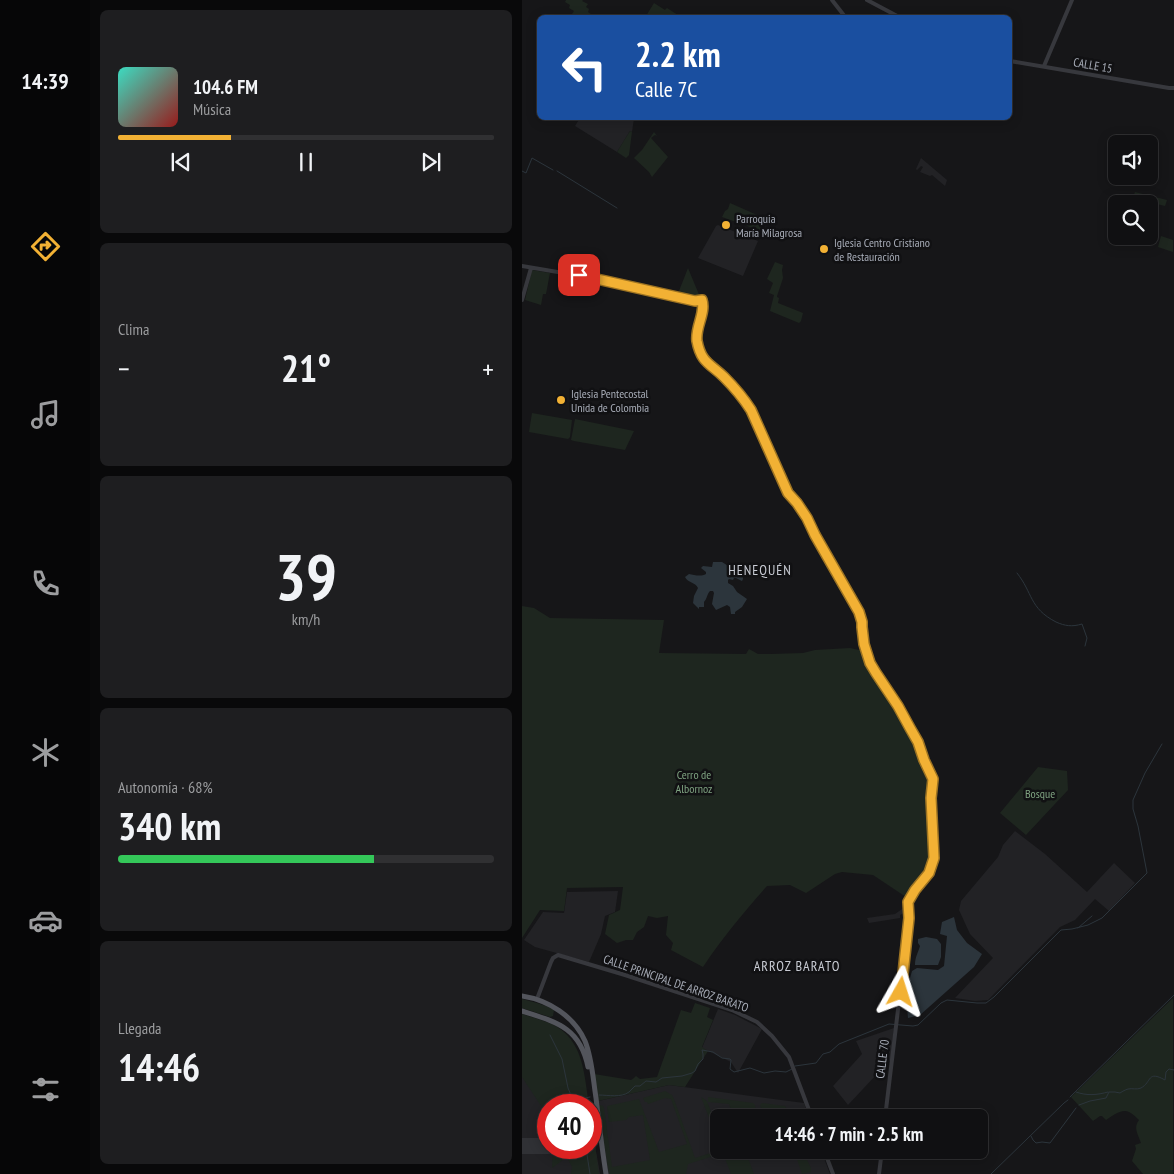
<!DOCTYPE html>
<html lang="es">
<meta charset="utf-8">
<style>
:root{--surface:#101012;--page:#1e1e20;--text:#f1f3f6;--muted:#9c9d9f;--line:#303032;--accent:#f2b134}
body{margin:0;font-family:"PT Sans Narrow",sans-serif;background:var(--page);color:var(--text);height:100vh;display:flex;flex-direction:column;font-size:19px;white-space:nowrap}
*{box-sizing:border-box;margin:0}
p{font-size:16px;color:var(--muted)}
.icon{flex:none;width:28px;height:28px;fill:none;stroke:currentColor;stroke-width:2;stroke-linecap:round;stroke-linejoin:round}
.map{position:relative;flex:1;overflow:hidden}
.sheet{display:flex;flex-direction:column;gap:10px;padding:10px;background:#09090a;width:432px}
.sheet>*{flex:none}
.top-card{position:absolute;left:15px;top:15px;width:475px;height:105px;border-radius:8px;box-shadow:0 2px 12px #0003,0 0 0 1px var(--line);background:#1a4fa0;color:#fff;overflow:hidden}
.fabs{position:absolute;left:586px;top:135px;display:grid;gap:10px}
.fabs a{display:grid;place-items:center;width:50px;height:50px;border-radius:8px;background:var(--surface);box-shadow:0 2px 12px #0003,0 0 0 1px var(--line);font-size:25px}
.speed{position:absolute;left:15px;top:1094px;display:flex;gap:10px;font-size:25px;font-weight:700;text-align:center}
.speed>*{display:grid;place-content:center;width:65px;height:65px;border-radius:50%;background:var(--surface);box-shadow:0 2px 12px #0003,0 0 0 1px var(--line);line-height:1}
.speed .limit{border:8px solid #d22;background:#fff;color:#111}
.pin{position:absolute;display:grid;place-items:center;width:42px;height:42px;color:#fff;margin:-21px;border-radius:10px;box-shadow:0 2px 8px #0006}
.me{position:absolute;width:55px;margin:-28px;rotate:6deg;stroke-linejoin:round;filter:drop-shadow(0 0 4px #0008)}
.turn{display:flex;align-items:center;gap:18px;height:105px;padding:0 15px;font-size:22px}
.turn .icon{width:65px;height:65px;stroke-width:2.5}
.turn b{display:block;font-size:35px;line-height:42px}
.big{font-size:38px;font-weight:800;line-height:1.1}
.sheet .tile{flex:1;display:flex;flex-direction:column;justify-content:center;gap:8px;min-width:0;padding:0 18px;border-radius:8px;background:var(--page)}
.sheet .dial{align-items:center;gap:0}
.dial b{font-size:65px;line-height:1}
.song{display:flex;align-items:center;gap:15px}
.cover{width:60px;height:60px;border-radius:8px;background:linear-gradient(135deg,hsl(170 70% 55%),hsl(0 70% 35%))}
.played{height:5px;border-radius:2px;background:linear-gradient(90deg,var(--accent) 30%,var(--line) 30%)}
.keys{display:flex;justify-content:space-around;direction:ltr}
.heat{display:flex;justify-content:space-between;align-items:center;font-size:28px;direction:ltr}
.charge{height:8px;border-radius:4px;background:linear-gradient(90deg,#34c759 68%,var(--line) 0)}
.trip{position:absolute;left:188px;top:1109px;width:278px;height:50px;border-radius:8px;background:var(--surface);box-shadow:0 2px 12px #0003,0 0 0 1px var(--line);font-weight:800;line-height:50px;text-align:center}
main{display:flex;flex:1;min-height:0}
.menu{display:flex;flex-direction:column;width:90px;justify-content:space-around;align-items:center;background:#060607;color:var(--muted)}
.menu .icon{width:35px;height:35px}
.menu .selected{color:var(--accent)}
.menu b{font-size:22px;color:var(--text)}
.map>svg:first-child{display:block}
.built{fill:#222225}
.green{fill:#1e261f}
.water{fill:#2c353c}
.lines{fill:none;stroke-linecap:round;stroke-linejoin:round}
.stream{stroke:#2c353c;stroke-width:1}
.runway{stroke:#303135;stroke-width:16}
.minor{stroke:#37383d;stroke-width:4}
.major{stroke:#53555c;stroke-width:5}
.route-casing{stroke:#9d7322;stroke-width:12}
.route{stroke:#f2b134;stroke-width:9}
.poi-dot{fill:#f2b134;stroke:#111113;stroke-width:2}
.labels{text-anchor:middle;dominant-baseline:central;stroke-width:5;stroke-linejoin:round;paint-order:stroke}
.street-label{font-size:12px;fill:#a8adb8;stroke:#111113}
.poi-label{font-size:12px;fill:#a8adb8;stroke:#111113;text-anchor:start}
.park-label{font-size:12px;fill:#7fa381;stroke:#111113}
.neighbourhood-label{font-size:14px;letter-spacing:1px;fill:#c9ccd4;stroke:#111113}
</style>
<main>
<nav class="menu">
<b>14:39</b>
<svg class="icon selected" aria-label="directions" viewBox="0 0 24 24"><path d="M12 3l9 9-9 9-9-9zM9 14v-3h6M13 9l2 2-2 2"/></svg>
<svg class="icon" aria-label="music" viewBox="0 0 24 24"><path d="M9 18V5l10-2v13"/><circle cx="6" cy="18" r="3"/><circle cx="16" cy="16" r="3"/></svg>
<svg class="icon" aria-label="phone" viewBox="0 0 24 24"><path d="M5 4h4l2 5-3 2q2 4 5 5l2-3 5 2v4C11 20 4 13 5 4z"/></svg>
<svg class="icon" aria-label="climate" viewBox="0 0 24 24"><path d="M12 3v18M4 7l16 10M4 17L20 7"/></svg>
<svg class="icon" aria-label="car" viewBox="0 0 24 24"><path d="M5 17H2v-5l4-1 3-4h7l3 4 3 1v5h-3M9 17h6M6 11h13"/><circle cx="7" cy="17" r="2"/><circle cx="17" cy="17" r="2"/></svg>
<svg class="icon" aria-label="filters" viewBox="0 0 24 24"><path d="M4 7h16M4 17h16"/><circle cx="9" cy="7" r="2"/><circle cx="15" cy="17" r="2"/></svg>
</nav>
<section class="sheet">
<div class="tile">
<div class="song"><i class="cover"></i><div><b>104.6 FM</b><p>Música</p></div></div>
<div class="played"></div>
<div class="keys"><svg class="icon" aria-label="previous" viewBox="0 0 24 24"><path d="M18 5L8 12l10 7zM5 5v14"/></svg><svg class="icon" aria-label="pause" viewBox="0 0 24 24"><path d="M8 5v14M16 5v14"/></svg><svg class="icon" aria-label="next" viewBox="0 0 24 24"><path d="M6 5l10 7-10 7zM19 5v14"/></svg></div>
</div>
<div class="tile"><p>Clima</p>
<div class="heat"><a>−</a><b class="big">21°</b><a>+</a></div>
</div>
<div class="tile dial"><b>39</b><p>km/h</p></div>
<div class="tile"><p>Autonomía · 68%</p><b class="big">340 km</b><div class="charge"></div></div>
<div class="tile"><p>Llegada</p><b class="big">14:46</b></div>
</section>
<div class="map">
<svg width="652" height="1174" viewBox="0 0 652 1174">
<rect width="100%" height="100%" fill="#161618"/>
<!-- built -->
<path class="built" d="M58 118H112L110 132 108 131 95 152 53 126Z
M399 158 425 180 423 186 410 175 408 176 398 172 401 167 399 166 395 170 394 169Z
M196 225 236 241 221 276 176 258 194 226Z
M493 831 523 854 565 892 592 863 613 883 587 911 573 899 553 920 538 927 466 1000 453 1001 433 998 471 958 448 934 437 910 439 901 476 857 481 845Z
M96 891 93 912 83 916 79 934 67 962 13 947 2 940 21 912 42 913 45 892Z
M383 907 384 912 378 915V918L347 923 345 918 373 914Z
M196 1009 213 1015 240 1029 216 1073 209 1062 180 1048Z
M0 1015 26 1105V1148H69V1123L78 1174H0Z
M372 1028 369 1059 326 1105 311 1086 340 1054 334 1041Z
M147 1085 282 1103 287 1117 196 1118V1150H299L308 1174H86L76 1101Z"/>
<!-- green -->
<path class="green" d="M44 0H61L60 1 66 4 64 7 67 9 66 12 72 16 71 17H48L52 11 47 8 48 5 43 2Z
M132 3 143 10 145 8 159 17H125L124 16Z
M108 131 110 132 107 155 104 158 95 152Z
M132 132 135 136 133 135 129 138 146 157 130 177 127 172 112 158 120 150Z
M613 192 645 200 643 206 611 198Z
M208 203 244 219 239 231 200 217 203 211 206 209Z
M639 236 651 240V252L636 247Z
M253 262 261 265 260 270 261 278 255 296V297L257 298 256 303 281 313 279 321 277 323 248 311 252 295 247 293 251 283 245 279Z
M166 268 178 297 177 299 173 300 155 296Z
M10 270 28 273 24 294H21L19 305 3 300Z
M10 413 50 420 48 437 46 439 7 432Z
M53 419 112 431 103 450 52 441 49 440Z
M0 606 12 608 28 618 142 620 137 653 224 654 227 649 236 654H249L281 653 293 650 328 648 337 650H341L352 673 387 728 411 779 410 814 413 850 410 866 387 899 351 875 320 872 313 874 284 893 268 885 245 886C222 912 200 938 181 967L149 950 151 943 144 935 146 916 135 918 126 916 122 927 115 932 111 940H104L95 943 83 934 87 915 98 910 101 887 45 888 42 911 18 910 0 938Z
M516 767 545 771 546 790 504 835 478 813Z
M651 998V1174H621L610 1161 614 1149 613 1145 619 1143C616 1134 611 1128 617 1120 615 1118 611 1114 607 1112 600 1108 590 1116 584 1120L580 1116H578L571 1121 549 1097Z
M0 999C11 1002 22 1004 32 1010L31 1016 28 1017 0 1008Z
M173 1003 188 1008 185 1017 191 1020 180 1047 186 1051 163 1087 147 1085 76 1101 72 1074 109 1080 112 1078 114 1076 118 1079 135 1077 159 1010 169 1013Z
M0 1014C10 1017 20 1020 30 1024 62 1040 62 1074 67 1105H26V1109H21L0 1077Z
M143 1091 150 1095 152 1099 173 1158 198 1150H223L232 1174H209L201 1153 166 1164 164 1174H87L76 1107 78 1105 81 1106 82 1108 90 1167 128 1160 121 1115 107 1117 104 1120 87 1122 85 1106 117 1099 137 1152 165 1144 149 1099 143 1098 126 1104 125 1102H123L121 1098Z
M179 1097 185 1101 194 1125H196V1141Z
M186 1097 231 1103 233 1105 234 1114 231 1116 227 1115 226 1113 223 1114 224 1116 219 1115 212 1117 207 1104 186 1102Z
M240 1103 263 1106 265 1109C262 1114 255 1115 250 1116L248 1114 242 1116 238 1105Z
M69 1116 77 1174H49L50 1167 45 1157 30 1168 31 1148H69Z
M272 1150H280L289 1168V1172L280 1174Z"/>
<!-- water -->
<path class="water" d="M191 562H200L211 569H220L221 579 220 581 214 578H212L211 580 207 579 206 580V583L211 586 215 592 225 599 220 607 213 612V614H209L208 607 205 605 194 610 190 604 192 593 191 591H188C185 594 185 599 182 602V607H177V609L171 603 172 596 176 588C173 582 166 583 163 577L167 574C172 575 179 577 184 574V572L179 568 181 566 190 567Z
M432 917 435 930 445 943 460 954 452 967 398 1015 386 1018C384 1002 385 986 390 971L395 968 416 970 422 966 425 936 418 934 420 922Z
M404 937 415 939 419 944V957L416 965H393C393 957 396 953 398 946L396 943V939Z"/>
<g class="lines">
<!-- stream -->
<path class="stream" d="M0 171 4 173 10 158 31 170
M35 171 95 208
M495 573C511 593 507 608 534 622 543 626 550 627 560 624L565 638 563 646
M556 928 570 916
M28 1035 40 1059 46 1088 51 1100 56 1105
M273 1066 294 1063 301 1054 308 1052 317 1044 367 1024 391 1026 396 1025 419 1003 425 1000 455 1003H464L472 997 539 930 550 929 566 925 580 918 625 873 616 826 611 809V800L623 773 640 744
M554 1092C565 1096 575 1095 586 1092
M77 1095C86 1095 99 1098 107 1092 109 1090 111 1088 113 1086H118L124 1081 134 1082 140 1078 160 1076 170 1073 173 1071 176 1064 181 1059V1054L180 1050 191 1052 200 1058 208 1059 209 1060 208 1069 212 1072 228 1068 242 1073 253 1071 264 1072 270 1069
M548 1097 652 995
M56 1104 63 1098 68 1097
M557 1105 568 1101 584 1098 587 1092H593L598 1093C601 1091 603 1090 606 1089 610 1088 615 1090 619 1088 630 1082 625 1070 643 1080L644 1072 647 1069 652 1070
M509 1136 511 1140 514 1143 520 1142 528 1143 554 1108
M64 1148 68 1174
M469 1174 542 1103 546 1100"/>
<!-- runway -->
<path class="runway" d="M0 1146H26"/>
<!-- minor -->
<path class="minor" d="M310 0 324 18
M345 0 379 18
M488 61 647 88H652
M522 66 550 0
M0 266 77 279 173 301 180 299 181 306 175 338 177 347 183 360 207 382 224 402 231 414 254 468 266 493 275 503 285 518 293 535 340 617 342 644 349 663 354 673 376 706 388 728 410 775 411 779 409 798 412 858 407 873 393 890 386 902 387 918 363 1118
M0 300 9 268
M15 999 29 962 31 958 36 955 103 975 210 1010 235 1022 250 1036 267 1057 290 1118
M302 1150 311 1174
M357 1174 360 1150"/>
<!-- major -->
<path class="major" d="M0 996C26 1000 52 1016 63 1041 70 1058 71 1079 74 1098 77 1123 80 1149 84 1174
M0 1011C34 1022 58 1027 66 1067"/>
</g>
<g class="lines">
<!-- route casing -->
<g class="route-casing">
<path id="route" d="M57 275 173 301 180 300C184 313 173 327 175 341 179 363 189 364 202 377 212 387 222 399 229 410L266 493 275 503 285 518 293 535 337 612 340 622V627L342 644 348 663 354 673 376 706 388 728 396 742 402 760 411 779 409 798 412 858 407 873 393 890 386 902 387 918 379 992"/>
</g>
<!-- route -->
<use href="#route" class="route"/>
</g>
<!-- markers -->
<g class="poi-dot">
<circle cx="204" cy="225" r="5"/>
<circle cx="302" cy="249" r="5"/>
<circle cx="39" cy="400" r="5"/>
</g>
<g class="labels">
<!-- street labels -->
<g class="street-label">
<text transform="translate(571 65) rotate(10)">CALLE 15</text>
<text transform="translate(154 983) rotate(19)">CALLE PRINCIPAL DE ARROZ BARATO</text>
<text transform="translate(360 1059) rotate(-83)">CALLE 70</text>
</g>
<!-- poi labels -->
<g class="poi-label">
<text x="214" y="218">Parroquia<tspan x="214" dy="14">María Milagrosa</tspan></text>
<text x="312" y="242">Iglesia Centro Cristiano<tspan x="312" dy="14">de Restauración</tspan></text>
<text x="49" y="393">Iglesia Pentecostal<tspan x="49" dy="14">Unida de Colombia</tspan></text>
</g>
<!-- park labels -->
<g class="park-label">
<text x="172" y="774">Cerro de<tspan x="172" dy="14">Albornoz</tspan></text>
<text x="518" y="793">Bosque</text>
</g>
<!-- neighbourhood labels -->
<g class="neighbourhood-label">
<text x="238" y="570">HENEQUÉN</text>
<text x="275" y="966">ARROZ BARATO</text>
</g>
</g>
</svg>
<div class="fabs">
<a><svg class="icon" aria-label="sound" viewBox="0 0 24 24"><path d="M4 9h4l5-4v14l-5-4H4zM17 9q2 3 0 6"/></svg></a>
<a><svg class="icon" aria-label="search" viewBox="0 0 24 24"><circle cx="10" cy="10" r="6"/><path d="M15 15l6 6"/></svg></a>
</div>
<div class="speed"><div class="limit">40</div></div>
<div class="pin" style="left:57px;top:275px;background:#d93025"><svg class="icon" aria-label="arrive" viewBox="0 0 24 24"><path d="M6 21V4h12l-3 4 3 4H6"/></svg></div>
<svg class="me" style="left:379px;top:992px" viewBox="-20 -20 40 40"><path d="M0-17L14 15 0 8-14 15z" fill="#f2b134" stroke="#fff" stroke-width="4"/></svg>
<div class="trip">14:46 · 7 min · 2.5 km</div>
<div class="top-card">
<div class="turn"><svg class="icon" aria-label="left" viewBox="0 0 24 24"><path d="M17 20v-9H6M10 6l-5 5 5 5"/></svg><div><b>2.2 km</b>Calle 7C</div></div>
</div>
</div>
</main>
